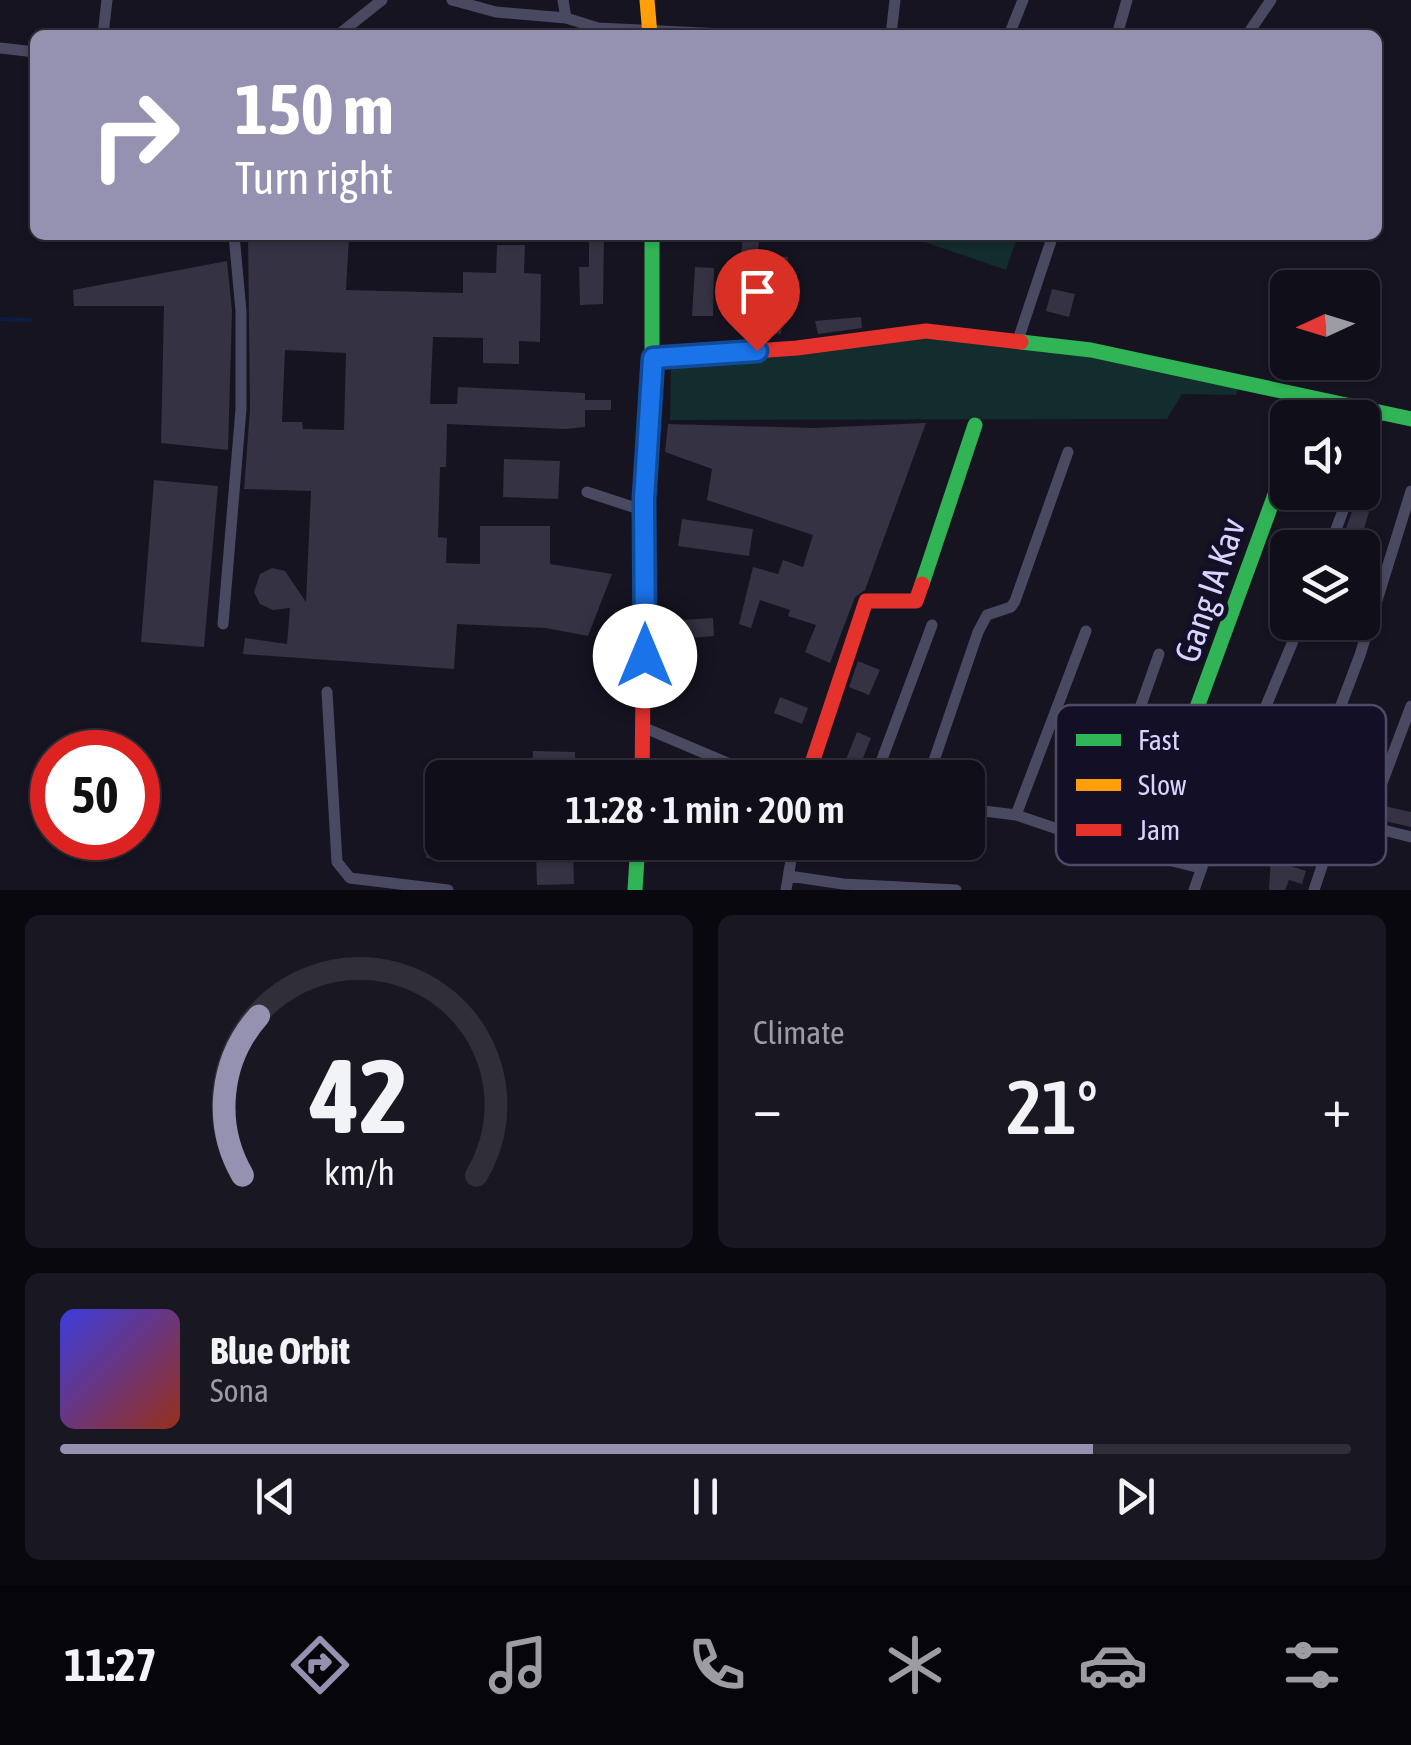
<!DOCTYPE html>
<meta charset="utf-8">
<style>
:root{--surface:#100f19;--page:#191822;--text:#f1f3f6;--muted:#9c9ca2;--line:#302f38;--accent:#9591b1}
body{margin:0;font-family:"Asap Condensed",sans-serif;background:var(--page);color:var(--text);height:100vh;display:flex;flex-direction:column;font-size:38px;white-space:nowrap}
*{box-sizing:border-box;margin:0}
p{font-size:32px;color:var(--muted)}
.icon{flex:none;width:55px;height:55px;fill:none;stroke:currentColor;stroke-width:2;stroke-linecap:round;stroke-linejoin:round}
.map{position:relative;height:890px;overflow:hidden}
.side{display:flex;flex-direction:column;gap:25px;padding:25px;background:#09080e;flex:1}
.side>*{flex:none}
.top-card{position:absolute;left:30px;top:30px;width:1352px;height:210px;border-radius:15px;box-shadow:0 2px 8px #0004,0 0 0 2px var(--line);background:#9591b1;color:#fff;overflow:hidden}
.needle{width:65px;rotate:266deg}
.tools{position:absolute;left:1270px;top:270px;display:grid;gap:20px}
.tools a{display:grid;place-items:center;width:110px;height:110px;border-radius:15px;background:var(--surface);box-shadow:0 2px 8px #0004,0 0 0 2px var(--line);font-size:50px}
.speed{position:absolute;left:30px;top:730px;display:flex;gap:20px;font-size:50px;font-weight:700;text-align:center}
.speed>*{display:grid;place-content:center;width:130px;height:130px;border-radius:50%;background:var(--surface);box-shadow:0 2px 8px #0004,0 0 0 2px var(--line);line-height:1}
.speed .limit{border:15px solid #d22;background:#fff;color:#111}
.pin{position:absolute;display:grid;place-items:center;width:85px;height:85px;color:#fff;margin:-102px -42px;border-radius:50% 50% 50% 0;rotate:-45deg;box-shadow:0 0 10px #0007}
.pin .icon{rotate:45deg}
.me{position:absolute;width:110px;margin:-55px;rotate:0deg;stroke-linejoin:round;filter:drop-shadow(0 0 8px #0008)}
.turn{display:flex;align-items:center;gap:35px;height:210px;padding:0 40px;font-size:45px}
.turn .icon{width:130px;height:130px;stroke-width:2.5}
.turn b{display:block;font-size:70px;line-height:85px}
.big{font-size:75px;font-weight:600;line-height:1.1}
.side .card{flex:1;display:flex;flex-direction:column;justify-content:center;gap:15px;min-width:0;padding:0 35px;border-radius:15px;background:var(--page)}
.side .dial{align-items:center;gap:0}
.dial svg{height:260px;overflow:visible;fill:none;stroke:var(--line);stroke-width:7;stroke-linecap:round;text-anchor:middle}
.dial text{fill:var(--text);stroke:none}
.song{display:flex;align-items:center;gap:30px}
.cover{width:120px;height:120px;border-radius:15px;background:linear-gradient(135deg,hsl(240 70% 55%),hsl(10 70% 35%))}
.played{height:10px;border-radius:5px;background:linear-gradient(90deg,var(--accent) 80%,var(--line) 80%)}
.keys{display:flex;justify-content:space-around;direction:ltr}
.heat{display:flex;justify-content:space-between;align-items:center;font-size:55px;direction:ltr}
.side .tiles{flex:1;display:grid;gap:25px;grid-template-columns:1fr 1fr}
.card:last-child{grid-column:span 2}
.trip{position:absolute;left:425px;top:760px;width:560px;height:100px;border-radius:15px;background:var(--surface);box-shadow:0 2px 8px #0004,0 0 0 2px var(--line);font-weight:600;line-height:100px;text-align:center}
.dock{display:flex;height:160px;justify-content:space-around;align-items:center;background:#06060a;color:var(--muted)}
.dock .icon{width:70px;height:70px}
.dock .current{color:var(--accent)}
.dock b{font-size:45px;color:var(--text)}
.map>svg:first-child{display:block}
.green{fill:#132c2d}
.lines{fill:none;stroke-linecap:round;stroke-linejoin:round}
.stream{stroke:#0b1e41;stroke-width:4}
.building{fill:#343243;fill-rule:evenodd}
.street{stroke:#4a4962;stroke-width:11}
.fast{stroke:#30b455;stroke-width:15}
.slow{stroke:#ff9f0a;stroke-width:15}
.jam{stroke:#e5322d;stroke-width:15}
.route-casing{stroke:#114b97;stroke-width:25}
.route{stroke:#1a73e8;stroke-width:18}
.labels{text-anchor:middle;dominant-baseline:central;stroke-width:10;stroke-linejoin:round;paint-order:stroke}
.street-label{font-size:35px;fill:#d9d4ff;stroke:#130f26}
.key{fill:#130f26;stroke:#4e4a67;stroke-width:2.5}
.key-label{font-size:28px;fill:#d9d4ff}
</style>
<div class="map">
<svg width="1411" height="890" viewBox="0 0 1411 890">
<rect width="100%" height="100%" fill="#161421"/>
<!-- green -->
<path class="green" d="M904 235H1018L1006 270Z
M926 331 1241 380 1236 395 1182 394 1167 419 670 420 671 356Z"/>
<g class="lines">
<!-- stream -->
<path class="stream" d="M0 319 30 320"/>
</g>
<!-- building -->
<path class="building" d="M248 235 349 236 346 290 463 293V272L496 273 497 245H525L524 273 541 274 540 342 519 341V364L483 363V338L433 337 430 404H457L458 387 585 393V400H611V410H585V427L565 429 447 424 446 467H440L438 537 447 538 446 563 480 564V526H550V564L612 574 588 636 546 628 457 624 454 669 243 654 245 638 287 644 290 608 273 610 260 604 254 592 260 574 272 568 285 571 306 602 311 491 244 489 250 409ZM285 350 346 353 344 430 303 429 302 422H282Z
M589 235H604L603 304 580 305 579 267H589Z
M743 235H760L757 255 788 257 781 334 734 330Z
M227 261 232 311 228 450 161 443 164 306H74L73 290Z
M695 267 714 268 713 316H692Z
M1052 289 1075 294 1069 317 1046 311Z
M861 317 862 328 818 334 815 321Z
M926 423 865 590 855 597 830 663 805 652 816 625 788 616 790 610 760 600 751 628 739 624 753 567 778 574 783 560 803 567 813 535 707 500 712 469 665 452 668 424 814 428Z
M504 459 560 461 558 499 503 497Z
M1367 468 1380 472 1363 510 1369 512 1360 542 1343 537 1359 492H1362V469Z
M154 480 218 486 204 647 141 642Z
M682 519 753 529 749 556 678 546Z
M713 618 714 636 665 640 664 621Z
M858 661 880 670 869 695 849 687Z
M780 697 808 708 802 724 774 713Z
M857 732 871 738 859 768 845 762Z
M533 751 575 752V776L532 775Z
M1384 806 1411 812V827L1380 820Z
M429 826 442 828V842H469L467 862 426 858Z
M717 842H749L747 858 732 856 731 861 714 859Z
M573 851 574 884 537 885 536 852Z
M1271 854 1285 855 1284 864 1306 871 1302 884 1289 880 1285 890H1269Z"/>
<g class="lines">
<!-- street -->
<path class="street" d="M452 0 496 12 566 18 598 28 745 35
M563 0 566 18
M103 35 107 0
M338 35 382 0
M891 35 895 0
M1009 35 1023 0
M1117 35 1127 0
M1247 35 1271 0
M0 48 35 52
M1018 340 1053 235
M1302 418 1310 396
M1362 460 1380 412
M587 492 645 511
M1329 548 1350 492
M223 624 241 409V311L234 235
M327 692 337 862 350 878 448 890
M645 728 763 778
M875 778 932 625
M928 778 978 632 987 615 1011 607 1015 601 1068 452
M968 809 1016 815 1093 841 1200 868
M1016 815 1086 631
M1220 816C1248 826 1331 862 1356 852L1411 706
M1367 826 1411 837
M1290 840 1360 655 1411 491
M1093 841 1159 654
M889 854 891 842
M789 876 843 884 956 890
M786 890 794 842
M1194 890 1220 816 1301 622
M1314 890 1327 851"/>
<!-- fast -->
<path class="fast" d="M1021 342 1091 350 1411 419
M645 505 652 375V235
M922 584 975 425
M1144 852 1288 459
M635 890 638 842"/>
<!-- slow -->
<path class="slow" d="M647 0 650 35"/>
<!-- jam -->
<path class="jam" d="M653 358 797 348 926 331 1021 342
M642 778 645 505
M807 778 866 601H916L922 584"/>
</g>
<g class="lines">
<!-- route casing -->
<g class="route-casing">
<path id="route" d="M645 656 644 499 653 358 757 351"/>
</g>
<!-- route -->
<use href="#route" class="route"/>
</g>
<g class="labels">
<!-- street labels -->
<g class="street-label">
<text transform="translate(1209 590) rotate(-71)">Gang IA Kav</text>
</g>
</g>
<!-- legend -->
<rect x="1056" y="705" width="330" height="160" rx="15" class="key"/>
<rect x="1076" y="734" width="45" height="12" fill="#30b455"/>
<rect x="1076" y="779" width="45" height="12" fill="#ff9f0a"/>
<rect x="1076" y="824" width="45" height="12" fill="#e5322d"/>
<g class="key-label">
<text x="1138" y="750">Fast</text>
<text x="1138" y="795">Slow</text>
<text x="1138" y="840">Jam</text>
</g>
</svg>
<div class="tools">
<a><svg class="needle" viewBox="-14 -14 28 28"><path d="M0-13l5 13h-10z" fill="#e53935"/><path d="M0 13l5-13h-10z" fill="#9c9ca2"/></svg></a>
<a><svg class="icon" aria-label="sound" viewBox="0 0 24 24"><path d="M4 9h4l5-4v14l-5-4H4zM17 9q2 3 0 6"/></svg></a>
<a><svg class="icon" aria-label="layers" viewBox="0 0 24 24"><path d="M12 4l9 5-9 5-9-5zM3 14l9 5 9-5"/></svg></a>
</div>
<div class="speed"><div class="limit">50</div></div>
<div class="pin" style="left:757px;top:351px;background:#d93025"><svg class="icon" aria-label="arrive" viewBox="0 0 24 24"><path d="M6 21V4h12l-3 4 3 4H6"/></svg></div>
<svg class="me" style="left:645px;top:656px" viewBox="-20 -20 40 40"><circle r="19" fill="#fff"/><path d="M0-13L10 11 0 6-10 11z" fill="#1a73e8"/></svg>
<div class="trip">11:28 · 1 min · 200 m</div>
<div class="top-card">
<div class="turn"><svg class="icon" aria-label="right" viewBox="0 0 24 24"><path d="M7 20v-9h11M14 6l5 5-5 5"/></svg><div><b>150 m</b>Turn right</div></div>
</div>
</div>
<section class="side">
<div class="tiles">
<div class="card dial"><svg viewBox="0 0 100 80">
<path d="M14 69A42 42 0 1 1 86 69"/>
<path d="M14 69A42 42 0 0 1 19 20" stroke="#9591b1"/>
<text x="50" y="56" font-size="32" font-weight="700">42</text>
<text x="50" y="72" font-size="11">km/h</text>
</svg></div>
<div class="card"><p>Climate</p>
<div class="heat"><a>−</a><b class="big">21°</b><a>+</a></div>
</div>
<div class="card">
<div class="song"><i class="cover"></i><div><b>Blue Orbit</b><p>Sona</p></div></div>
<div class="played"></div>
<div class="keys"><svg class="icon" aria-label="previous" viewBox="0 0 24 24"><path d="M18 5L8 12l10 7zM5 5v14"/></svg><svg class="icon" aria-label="pause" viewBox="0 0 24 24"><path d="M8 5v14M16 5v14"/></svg><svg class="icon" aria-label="next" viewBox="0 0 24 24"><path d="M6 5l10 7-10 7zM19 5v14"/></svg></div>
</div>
</div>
</section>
<nav class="dock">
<b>11:27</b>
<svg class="icon current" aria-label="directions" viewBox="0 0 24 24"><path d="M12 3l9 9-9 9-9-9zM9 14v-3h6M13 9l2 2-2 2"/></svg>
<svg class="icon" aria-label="music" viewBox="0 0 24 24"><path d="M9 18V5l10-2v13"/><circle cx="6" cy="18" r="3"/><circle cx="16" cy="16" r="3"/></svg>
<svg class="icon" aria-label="phone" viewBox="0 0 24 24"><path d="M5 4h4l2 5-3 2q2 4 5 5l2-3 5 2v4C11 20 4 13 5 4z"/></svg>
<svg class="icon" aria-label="climate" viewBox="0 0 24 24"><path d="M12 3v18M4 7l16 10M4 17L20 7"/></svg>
<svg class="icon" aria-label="car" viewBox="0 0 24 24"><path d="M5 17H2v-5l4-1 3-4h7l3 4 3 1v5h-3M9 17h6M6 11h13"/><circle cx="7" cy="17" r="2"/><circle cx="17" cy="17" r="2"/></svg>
<svg class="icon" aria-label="filters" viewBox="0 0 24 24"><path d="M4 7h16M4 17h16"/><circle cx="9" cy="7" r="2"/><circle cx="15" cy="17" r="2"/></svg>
</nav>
